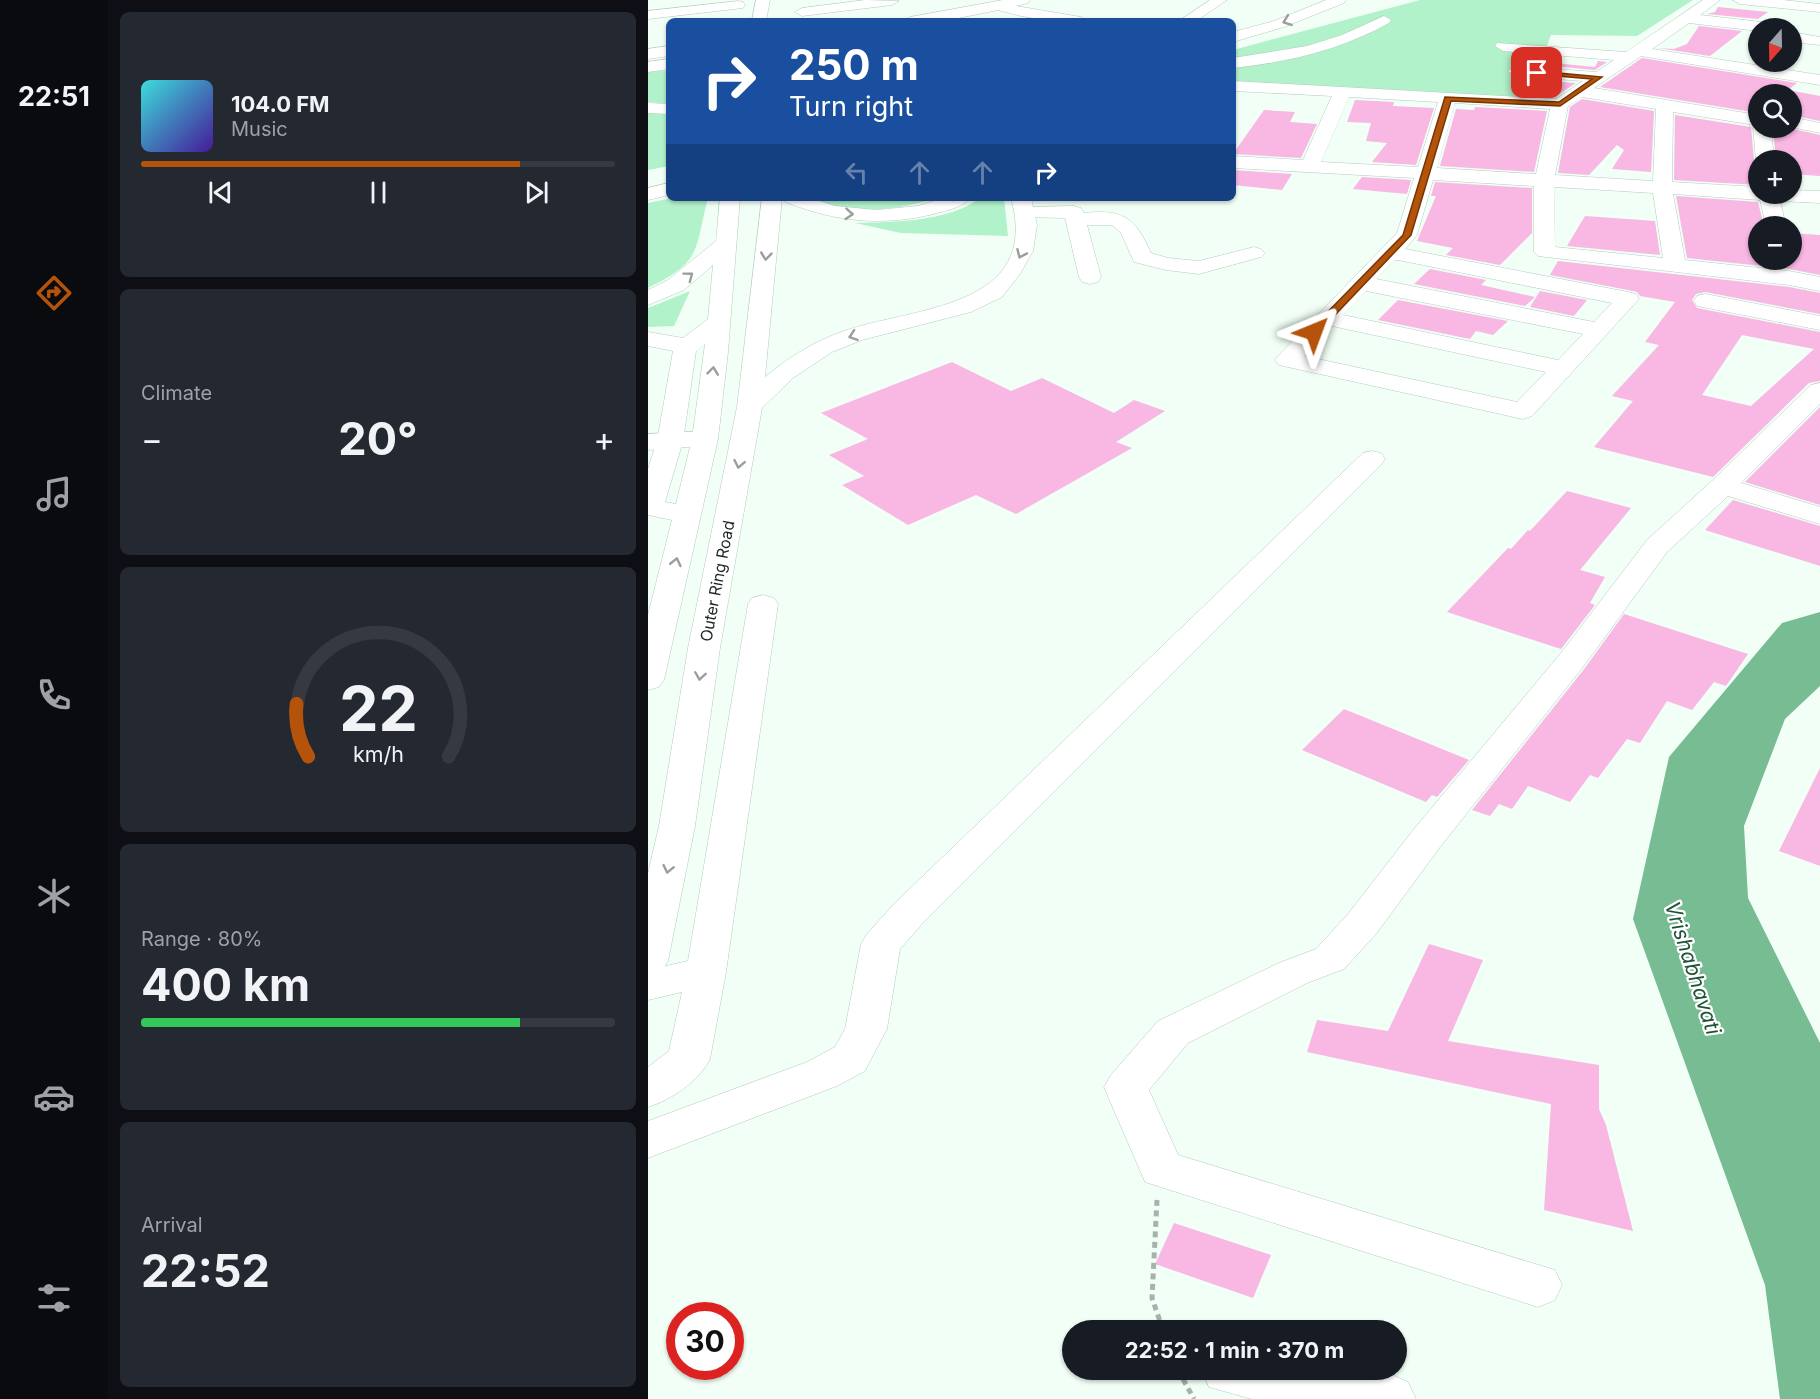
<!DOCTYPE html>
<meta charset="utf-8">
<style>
:root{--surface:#171b24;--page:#242831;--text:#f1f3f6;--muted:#9ea1a6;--line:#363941;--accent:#b45309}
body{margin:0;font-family:Inter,sans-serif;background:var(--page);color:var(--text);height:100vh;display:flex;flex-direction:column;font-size:22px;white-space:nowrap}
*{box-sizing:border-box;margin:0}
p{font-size:20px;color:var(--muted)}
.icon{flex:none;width:33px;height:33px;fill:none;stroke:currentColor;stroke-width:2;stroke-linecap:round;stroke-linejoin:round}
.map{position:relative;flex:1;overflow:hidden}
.side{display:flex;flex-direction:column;gap:12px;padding:12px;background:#0d0f14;width:540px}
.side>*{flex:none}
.hud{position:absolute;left:18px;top:18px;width:570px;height:183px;border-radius:9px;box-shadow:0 2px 4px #0004;background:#1a4fa0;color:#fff;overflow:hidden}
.needle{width:39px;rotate:200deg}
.fabs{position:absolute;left:1100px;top:18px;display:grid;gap:12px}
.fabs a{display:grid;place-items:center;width:54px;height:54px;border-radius:50%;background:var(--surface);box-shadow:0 2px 4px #0004;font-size:30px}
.speed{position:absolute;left:18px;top:1302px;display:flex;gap:12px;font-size:30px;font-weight:700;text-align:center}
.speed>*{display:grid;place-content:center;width:78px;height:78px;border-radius:50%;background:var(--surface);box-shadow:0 2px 4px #0004;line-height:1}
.speed .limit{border:9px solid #d22;background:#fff;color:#111}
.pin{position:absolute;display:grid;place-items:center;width:51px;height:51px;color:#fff;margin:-26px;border-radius:12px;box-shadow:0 3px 9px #0006}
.me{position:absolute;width:66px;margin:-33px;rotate:44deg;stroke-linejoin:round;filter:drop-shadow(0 0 4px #0008)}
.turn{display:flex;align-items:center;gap:21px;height:126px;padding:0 24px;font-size:27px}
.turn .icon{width:78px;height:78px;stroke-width:2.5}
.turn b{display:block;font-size:42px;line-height:51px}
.lanes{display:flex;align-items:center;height:57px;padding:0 24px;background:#0003;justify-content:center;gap:30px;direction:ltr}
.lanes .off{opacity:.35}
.big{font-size:45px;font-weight:700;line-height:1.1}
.side .tile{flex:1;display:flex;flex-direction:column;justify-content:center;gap:9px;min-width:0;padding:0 21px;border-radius:9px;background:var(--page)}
.side .dial{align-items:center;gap:0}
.dial svg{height:156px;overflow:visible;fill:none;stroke:var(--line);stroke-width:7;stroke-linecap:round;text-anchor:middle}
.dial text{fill:var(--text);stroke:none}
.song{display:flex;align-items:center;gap:18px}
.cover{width:72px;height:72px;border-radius:9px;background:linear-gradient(135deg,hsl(180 70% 55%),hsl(260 70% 35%))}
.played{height:6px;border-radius:3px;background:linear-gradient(90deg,var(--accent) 80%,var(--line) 80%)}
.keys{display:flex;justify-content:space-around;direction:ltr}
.heat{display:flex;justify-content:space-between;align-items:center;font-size:33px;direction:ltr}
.charge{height:9px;border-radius:4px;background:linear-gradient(90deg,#34c759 80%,var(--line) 0)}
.trip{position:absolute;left:414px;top:1320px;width:345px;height:60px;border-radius:30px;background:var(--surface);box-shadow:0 2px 4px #0004;font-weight:700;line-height:60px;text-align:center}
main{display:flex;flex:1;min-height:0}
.tabs{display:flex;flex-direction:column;width:108px;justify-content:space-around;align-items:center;background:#090b0e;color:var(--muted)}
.tabs .icon{width:42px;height:42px}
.tabs .active{color:var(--accent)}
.tabs b{font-size:27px;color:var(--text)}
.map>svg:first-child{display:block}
.green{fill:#b2f2ca}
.water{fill:#77bc92}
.building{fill:#f9b7e4;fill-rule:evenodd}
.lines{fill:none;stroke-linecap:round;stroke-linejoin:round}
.minor-casing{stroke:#b5cbbd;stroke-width:1}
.major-casing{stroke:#b5cbbd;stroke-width:1}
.highway-casing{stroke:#b5cbbd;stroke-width:1}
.path{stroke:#a6b2ab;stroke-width:5;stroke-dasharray:6 4.5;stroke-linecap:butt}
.minor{fill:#fff;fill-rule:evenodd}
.major{fill:#fff;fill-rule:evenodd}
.highway{fill:#fff;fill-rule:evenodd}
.oneway{stroke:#9a9e9c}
.route{fill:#b45309;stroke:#753606;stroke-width:1.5}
.labels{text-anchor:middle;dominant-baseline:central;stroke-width:4.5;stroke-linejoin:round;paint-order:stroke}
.street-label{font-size:16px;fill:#1f2722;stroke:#fff}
.near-water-label{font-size:21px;font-style:italic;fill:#1f5337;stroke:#fff}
</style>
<main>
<nav class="tabs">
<b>22:51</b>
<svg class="icon active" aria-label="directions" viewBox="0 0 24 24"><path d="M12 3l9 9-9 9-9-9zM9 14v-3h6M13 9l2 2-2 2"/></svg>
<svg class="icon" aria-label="music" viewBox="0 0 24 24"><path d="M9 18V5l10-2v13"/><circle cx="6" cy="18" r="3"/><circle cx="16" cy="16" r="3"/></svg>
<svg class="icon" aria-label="phone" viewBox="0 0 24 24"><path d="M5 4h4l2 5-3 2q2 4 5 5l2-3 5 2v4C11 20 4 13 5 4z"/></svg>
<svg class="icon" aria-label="climate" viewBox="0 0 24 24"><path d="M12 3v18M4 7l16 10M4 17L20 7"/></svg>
<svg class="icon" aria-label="car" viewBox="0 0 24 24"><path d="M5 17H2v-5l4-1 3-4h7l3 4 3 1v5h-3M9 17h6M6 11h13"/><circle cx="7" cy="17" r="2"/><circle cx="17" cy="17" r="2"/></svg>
<svg class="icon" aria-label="filters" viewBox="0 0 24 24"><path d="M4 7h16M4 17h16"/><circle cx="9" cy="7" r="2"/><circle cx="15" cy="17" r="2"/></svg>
</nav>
<section class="side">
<div class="tile">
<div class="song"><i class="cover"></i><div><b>104.0 FM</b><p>Music</p></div></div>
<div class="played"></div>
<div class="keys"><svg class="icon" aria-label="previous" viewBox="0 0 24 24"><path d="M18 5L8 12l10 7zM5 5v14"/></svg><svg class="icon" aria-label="pause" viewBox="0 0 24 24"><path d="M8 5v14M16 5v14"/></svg><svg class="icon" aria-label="next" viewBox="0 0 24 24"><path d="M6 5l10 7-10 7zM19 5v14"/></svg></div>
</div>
<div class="tile"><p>Climate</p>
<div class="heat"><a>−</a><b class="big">20°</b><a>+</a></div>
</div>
<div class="tile dial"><svg viewBox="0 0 100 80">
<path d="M14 69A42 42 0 1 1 86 69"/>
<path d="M14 69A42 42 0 0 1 8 42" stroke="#b45309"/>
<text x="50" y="56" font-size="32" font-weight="700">22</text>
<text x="50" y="72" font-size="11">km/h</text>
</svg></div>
<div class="tile"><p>Range · 80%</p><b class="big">400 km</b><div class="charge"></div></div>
<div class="tile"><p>Arrival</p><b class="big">22:52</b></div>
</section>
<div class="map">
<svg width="1172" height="1399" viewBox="0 0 1172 1399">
<rect width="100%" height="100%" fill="#f1fff6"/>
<!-- green -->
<path class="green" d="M772 0H1045L989 36 903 35 879 99 585 83V50Z
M21 70V104L0 102V72Z
M0 112 21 113V166L0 170Z
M24 198H60C46 251 55 261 0 288V203Z
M163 198H288C250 210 199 217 163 198Z
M332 198H356L360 236 253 233 207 223C246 222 300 222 332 198Z
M42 291 26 326 0 327V308Z"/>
<!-- water -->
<path class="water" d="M1172 612V686L1137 719 1096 826 1100 898 1172 1043V1399H1132L1117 1285 985 919 1021 757 1134 623Z"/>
<!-- building -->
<path class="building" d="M1070 7 1120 12 1110 19 1059 14 1067 12Z
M1051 26 1094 31 1062 56 1010 48 1026 49 1039 44Z
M994 58 1149 83 1140 90 1172 96V121L1143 115V94H1110V113L952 87Z
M950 61 959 62 947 70 904 66 906 63 947 67Z
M886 80 928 83 907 97 875 95Z
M934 99 1006 111 1003 172 964 169 976 150 969 145 941 175 910 173 922 107Z
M707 100 746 102 745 106 786 108 768 165 724 162 739 143 718 141 723 123 699 122Z
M827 107 899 111 886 172 792 166 808 109 826 110Z
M616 110 647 112 642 122 669 124 653 158 585 154Z
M1027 115 1103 127 1106 160 1110 165V171H1108L1110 185 1026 180Z
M1125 128H1141L1172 135V176L1143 174V160H1128Z
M585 170 644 174 634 190 585 185Z
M714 177 763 180 759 194 705 189Z
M787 182 884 188V233L852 265 798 255 805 248 769 241 788 196H783Z
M1028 196 1110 202 1116 226H1110V260H1143V233L1172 235V275L1141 269 1039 258Z
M937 216 1007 221 1012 255 919 246Z
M910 261 1141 287 1172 293V314L1057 292 1048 294 1044 300 1049 308 1172 332V381L1161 383 1065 477 946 447 985 401 964 396 1011 345 997 342 1027 302 992 296 989 292 980 290 902 275ZM1094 335 1166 349 1103 406 1054 395Z
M782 269 838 280 833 285 887 297 877 306 766 284Z
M892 291 939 300 926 316 882 307Z
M750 300 860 321 845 335 828 331 822 339 730 320Z
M304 362 363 391 394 378 466 413 486 400 517 411 468 442 484 448 368 514 328 495 260 525 194 485 216 476 181 455 220 439 173 413Z
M1172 407V505L1097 482Z
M919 491 983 508 932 570 957 577 942 603 947 605 913 649 799 612 860 548 863 549 880 530 882 531Z
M1085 500 1172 526V566L1057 530Z
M976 614 1100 654 1078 686 1066 682 1044 710 1019 701 992 743 979 739 950 778 942 775 922 802 880 786 864 809 851 804 842 816 824 810 937 668Z
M696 709 821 760 789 797 784 795 778 802 654 750Z
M1172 768V866L1131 851Z
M781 944 835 960 800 1041 951 1065V1109L958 1125 985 1231 896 1210 903 1104 659 1052 669 1020 740 1031Z
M526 1223 623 1255 605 1298 507 1264Z"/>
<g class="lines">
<!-- minor casing -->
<g class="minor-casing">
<path id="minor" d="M217 0 251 1 244 5 154 16 147 12 154 8Z
M355 0H382L380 3 368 6 433 17 440 21H403L373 16 350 10 296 21H255L262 17Z
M1055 0H1072L1052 15 1114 22 1122 27 1110 28V31L1041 23 1004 49 1172 75V85L993 56 946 88 1110 115V128H1123L1126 160H1110V163L1108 160 1105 128 1107 125 1025 112 1024 182 1110 187V194H1143V190L1172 191V203L1132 201 1138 226H1118L1112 200 1025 194 1037 260 1141 271 1172 277V291L1141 285 890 256 886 252V186L785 180 769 235 757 249 980 292 988 294 991 299 884 416 875 419 631 365 627 360 631 355 749 233 766 178 585 168V156L655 160 684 96 585 91V81L908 99 935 81 868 76 860 71 868 66 948 72 966 60 855 51 847 46 849 43 978 52ZM701 97 790 102 770 167 673 162ZM934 97 1008 109 1005 181 907 175 920 106ZM807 103 902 109 888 174 789 168ZM906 187 1005 193 1015 258 907 247ZM747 260H750L964 303 946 322 728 279ZM718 291 935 334 910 360 695 315ZM684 326 898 372 869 402 656 356Z
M1085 0H1135L1172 4V12L1092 4Z
M90 1 95 2 97 5 95 8 0 19V11Z
M736 16 743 20 741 23C692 50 641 62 585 68V58L659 46 694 35Z
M1143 32 1172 37V45L1143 42Z
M1143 117 1172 123V133L1143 127Z
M426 206 433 208 436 213C475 209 487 217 503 253L520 258 551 261 606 247 613 249 617 253 613 257 551 274 518 270 486 262 473 233 464 225H439L453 277 450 282 442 284 434 282 431 277 417 218 371 217 368 213 371 209 378 207Z
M1057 294 1172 316V330L1049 306 1046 301 1049 296Z
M1172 383V404L1093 483 1172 507V524L1080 496 1019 552 935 667 792 847 728 934 696 969 659 983 540 1043 501 1090 530 1155 907 1270 914 1285 907 1300 890 1307 497 1182 456 1087 463 1075 510 1021 631 963 668 949 700 914 766 829 913 653 999 540 1065 480 1163 385Z
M57 431 66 433 70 439 66 445 0 450V434Z
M724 451 733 453 737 459 733 465 274 924 252 949 239 1029 223 1059 217 1071 189 1086 0 1158V1121L159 1062 187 1047 197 1029 213 944 219 934 246 904 715 453Z
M115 595 126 598 130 604 78 972 62 1059C51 1081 23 1100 0 1107V1067L21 1051 34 992 0 1000V970L40 961 100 604 104 598Z
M554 1370 736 1371 760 1382 768 1399H604L561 1387Z"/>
</g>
<!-- major casing -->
<g class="major-casing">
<path id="major" d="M21 46V56L0 59V49Z"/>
</g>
<!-- highway casing -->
<g class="highway-casing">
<path id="highway" d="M108 0H122L118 21H104Z
M562 0H579L548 21H531Z
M678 0H698L696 3 636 27 585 42V32L626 21Z
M21 59V69L0 72V62Z
M0 103 21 104V114L0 113Z
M21 183V195L0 200V188Z
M72 198H92L80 352 70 439 16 680 11 687 0 690V615L24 520 0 515V469L9 441 25 351 0 346V332L35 338 60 319 65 265 36 290 0 305V290L20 280 68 241ZM57 344 44 439 28 504 17 502 35 441 48 351Z
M114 198H134L117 377C141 357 167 341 196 331 265 307 394 309 363 198H383L389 225 385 251 372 274 354 297 323 312 214 340 184 352 145 378 114 408 72 648 47 826 20 961 14 971 0 976V873L11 826 40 648 89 407Z
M135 198H162L187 206 228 210 270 206 295 198H322C316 206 302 210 293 212 240 227 189 223 138 202Z"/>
</g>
<!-- path -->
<path class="path" d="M509 1200 504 1298 515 1330
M530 1370 546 1399"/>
<!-- minor -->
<use href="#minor" class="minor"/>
<!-- major -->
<use href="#major" class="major"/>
<!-- highway -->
<use href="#highway" class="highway"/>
</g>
<!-- one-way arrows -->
<defs><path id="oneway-chevron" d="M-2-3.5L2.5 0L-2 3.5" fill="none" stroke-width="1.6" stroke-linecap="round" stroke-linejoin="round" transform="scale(1.5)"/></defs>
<g class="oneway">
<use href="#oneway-chevron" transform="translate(639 21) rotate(160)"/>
<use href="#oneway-chevron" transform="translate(201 214) rotate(4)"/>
<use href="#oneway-chevron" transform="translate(373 254) rotate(114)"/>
<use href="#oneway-chevron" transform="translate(118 256) rotate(96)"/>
<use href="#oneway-chevron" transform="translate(41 276) rotate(-37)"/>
<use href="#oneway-chevron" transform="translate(205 336) rotate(161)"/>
<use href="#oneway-chevron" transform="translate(65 371) rotate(-83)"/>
<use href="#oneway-chevron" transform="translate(91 464) rotate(101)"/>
<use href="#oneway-chevron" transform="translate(28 562) rotate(-77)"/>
<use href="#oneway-chevron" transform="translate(52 676) rotate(99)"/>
<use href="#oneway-chevron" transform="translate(20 869) rotate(102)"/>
</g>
<!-- route -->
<path class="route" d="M889 71 954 77 912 106 803 101 763 235 669 334H662V330L755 235 797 97 911 102 944 79 887 74Z"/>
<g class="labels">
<!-- street labels -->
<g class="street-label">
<text transform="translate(69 581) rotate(-79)">Outer Ring Road</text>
</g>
<!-- near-water labels -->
<g class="near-water-label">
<text transform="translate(1045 968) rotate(72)">Vrishabhavati</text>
</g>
</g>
</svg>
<div class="fabs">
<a><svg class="needle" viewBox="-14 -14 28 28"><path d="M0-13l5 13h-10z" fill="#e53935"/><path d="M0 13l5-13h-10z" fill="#9ea1a6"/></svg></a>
<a><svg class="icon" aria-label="search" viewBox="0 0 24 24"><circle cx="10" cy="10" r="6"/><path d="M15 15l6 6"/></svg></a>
<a>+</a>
<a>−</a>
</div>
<div class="speed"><div class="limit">30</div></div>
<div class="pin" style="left:889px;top:73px;background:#d93025"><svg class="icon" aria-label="arrive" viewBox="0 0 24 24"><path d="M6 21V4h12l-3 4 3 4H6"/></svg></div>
<svg class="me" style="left:666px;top:332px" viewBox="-20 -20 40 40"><path d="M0-17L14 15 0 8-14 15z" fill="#b45309" stroke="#fff" stroke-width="4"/></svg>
<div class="trip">22:52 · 1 min · 370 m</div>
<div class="hud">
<div class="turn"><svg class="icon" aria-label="right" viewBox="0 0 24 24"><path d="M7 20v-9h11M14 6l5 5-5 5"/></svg><div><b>250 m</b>Turn right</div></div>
<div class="lanes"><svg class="icon off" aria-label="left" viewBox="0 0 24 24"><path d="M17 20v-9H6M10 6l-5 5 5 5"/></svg><svg class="icon off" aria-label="ahead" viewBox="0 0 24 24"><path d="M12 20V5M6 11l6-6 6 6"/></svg><svg class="icon off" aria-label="ahead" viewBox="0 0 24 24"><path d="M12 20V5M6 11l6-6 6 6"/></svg><svg class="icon" aria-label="right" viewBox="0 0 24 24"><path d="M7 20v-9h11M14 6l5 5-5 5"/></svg></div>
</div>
</div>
</main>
